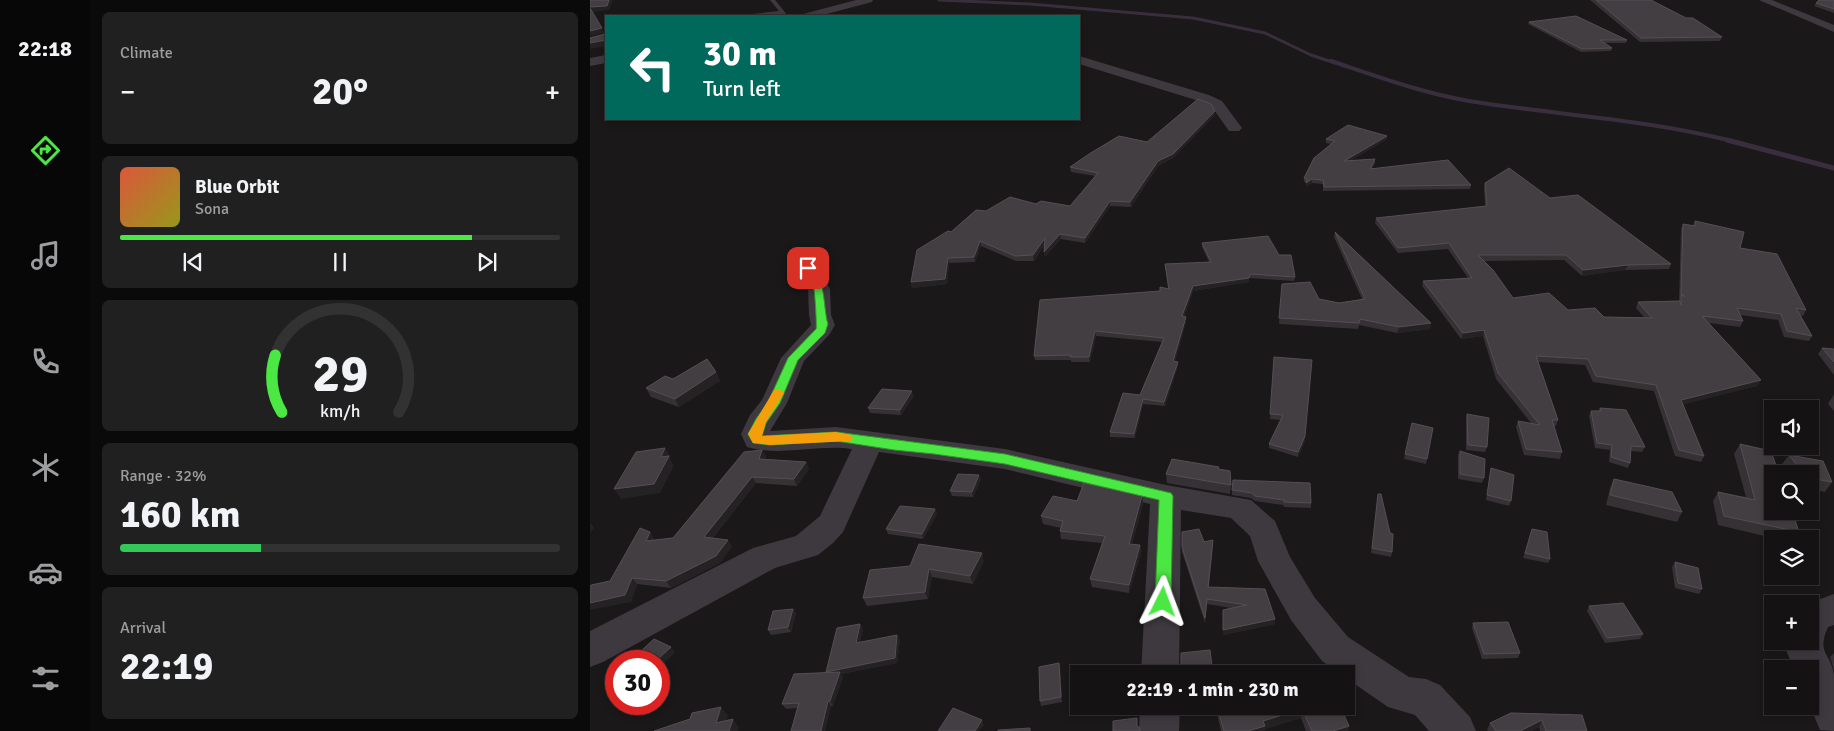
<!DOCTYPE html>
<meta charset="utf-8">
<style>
:root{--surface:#141213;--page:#212021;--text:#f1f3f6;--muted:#9d9ea0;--line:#333233;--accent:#4be743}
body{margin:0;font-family:Signika,sans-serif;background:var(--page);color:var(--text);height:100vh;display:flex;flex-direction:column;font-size:19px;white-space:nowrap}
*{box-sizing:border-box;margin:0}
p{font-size:16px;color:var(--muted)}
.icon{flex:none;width:28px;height:28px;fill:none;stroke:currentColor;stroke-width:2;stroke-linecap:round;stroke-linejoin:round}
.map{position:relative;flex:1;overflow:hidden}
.details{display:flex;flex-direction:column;gap:12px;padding:12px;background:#0b0a0a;width:500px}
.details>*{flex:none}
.banner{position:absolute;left:15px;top:15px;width:475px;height:105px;border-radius:0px;box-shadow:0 2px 8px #0003,0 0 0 1px var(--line);background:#00695c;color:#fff;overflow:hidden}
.buttons{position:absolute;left:1174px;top:400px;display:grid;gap:10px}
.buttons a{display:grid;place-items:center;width:55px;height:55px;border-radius:0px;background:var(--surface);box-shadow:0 2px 8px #0003,0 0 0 1px var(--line);font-size:25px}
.speed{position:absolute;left:15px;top:650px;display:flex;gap:10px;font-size:25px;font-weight:700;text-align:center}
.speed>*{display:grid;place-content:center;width:65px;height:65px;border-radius:50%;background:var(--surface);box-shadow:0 2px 8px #0003,0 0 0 1px var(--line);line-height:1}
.speed .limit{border:8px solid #d22;background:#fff;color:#111}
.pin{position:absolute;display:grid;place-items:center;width:42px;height:42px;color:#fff;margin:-21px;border-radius:10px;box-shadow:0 2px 8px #0006}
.me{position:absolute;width:55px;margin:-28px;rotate:3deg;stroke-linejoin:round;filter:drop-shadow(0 0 4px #0008)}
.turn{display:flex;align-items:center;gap:18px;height:105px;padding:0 15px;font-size:22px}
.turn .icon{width:65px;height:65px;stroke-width:2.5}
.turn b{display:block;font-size:35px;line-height:42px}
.big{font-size:38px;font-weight:800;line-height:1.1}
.details .tile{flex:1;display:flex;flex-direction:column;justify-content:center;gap:8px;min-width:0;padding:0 18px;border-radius:8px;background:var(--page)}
.details .dial{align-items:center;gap:0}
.dial svg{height:130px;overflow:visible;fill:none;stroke:var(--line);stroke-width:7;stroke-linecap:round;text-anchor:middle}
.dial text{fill:var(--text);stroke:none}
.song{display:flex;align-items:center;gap:15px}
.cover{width:60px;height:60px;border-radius:8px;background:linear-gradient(135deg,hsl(10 70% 55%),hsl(60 70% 35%))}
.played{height:5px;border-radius:2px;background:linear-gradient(90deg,var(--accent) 80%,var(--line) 80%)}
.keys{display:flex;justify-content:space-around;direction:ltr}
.heat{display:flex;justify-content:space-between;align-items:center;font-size:28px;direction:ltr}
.charge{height:8px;border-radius:4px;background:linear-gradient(90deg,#34c759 32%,var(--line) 0)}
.trip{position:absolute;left:480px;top:665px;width:285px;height:50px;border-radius:0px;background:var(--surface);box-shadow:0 2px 8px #0003,0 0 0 1px var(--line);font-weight:800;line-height:50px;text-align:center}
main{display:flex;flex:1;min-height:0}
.tab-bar{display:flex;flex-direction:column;width:90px;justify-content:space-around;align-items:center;background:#080708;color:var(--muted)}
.tab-bar .icon{width:35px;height:35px}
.tab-bar .on{color:var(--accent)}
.tab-bar b{font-size:22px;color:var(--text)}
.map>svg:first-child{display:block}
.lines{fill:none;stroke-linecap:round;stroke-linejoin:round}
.stream-far2{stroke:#392e3d;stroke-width:3}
.stream-far1{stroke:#392e3d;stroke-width:4}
.stream{stroke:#392e3d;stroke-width:5}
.service{fill:#3e393e;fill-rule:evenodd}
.minor{fill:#3e393e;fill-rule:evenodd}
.tertiary{fill:#3e393e;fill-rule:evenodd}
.wall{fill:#353134}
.shaded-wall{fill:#242223}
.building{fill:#433e42;stroke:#554f55}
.route{fill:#4be743;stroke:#31962c}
.slow{fill:#f59e0b}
</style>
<main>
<nav class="tab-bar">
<b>22:18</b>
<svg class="icon on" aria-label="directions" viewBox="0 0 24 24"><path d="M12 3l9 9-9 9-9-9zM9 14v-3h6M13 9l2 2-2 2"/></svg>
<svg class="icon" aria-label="music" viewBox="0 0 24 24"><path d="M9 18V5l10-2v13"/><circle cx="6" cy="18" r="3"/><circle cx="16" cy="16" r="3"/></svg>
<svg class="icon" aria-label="phone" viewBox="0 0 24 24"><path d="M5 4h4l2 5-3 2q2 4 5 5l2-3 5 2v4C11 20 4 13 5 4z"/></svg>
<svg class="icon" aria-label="climate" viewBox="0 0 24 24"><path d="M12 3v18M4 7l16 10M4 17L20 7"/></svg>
<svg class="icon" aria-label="car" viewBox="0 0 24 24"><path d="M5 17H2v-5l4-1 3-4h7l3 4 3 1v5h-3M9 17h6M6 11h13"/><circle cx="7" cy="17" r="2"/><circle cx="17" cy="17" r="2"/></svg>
<svg class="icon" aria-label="filters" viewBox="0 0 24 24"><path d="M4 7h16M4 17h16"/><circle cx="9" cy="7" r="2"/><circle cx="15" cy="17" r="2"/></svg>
</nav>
<section class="details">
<div class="tile"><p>Climate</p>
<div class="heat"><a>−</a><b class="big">20°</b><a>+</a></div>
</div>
<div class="tile">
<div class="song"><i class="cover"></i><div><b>Blue Orbit</b><p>Sona</p></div></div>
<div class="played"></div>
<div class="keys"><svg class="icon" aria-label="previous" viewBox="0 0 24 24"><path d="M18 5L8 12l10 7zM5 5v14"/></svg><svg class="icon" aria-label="pause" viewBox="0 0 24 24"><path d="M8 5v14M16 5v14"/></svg><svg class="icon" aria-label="next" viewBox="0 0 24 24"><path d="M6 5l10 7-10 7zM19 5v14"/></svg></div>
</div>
<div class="tile dial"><svg viewBox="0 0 100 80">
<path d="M14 69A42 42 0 1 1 86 69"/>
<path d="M14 69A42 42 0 0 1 10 34" stroke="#4be743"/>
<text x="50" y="56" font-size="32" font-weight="700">29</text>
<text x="50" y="72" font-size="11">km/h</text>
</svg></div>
<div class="tile"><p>Range · 32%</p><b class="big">160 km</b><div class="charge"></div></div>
<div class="tile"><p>Arrival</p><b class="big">22:19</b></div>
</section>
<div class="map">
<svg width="1244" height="731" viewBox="0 0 1244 731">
<rect width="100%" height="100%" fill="#1a1819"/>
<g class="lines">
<!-- stream-far2 -->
<path class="stream-far2" d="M349 0 440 4 603 18 675 33 721 55 745 63"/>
<!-- stream-far1 -->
<path class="stream-far1" d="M741 61C786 76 832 93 879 101 967 115 1056 119 1142 141"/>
<!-- stream -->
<path class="stream" d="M1137 140 1244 168"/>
<!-- service -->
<path class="service" d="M180 0H185L198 16 192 14 143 16 189 11Z"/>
<!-- minor -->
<path class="minor" d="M1169 0H1182L1244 25V32Z
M489 56 619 95 632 101 652 128 649 131H639L622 107 609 101 489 64Z
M212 251 219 253 240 289 241 315 245 325 239 335 214 361 197 403 180 431 246 427 415 449 576 485 661 500 685 521 700 557 725 598 758 637 819 677 836 679 850 685 880 717 886 731H839L825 715 798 707 756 678V674H750L732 661 701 620 668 561 660 536 641 518 591 510 589 674H551L560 504 415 469 289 452 253 532 243 543 228 555 185 568 13 662 0 667V631L163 548 206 536 230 516 262 449C228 444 191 457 157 447L151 434 160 415 172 400 191 358 221 325 219 315 218 289 202 257 205 253Z
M1244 594V625L1238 627C1226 654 1241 653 1244 675 1244 693 1244 713 1244 731L1230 730 1220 706V669H1204L1196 650 1198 641H1220V604H1217Z
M550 706H590L589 731H549Z"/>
<!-- tertiary -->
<path class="tertiary" d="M266 0H283L282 2 229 16H211L213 14Z
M16 55V63L0 66V58Z"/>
</g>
<!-- wall -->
<path class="wall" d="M1000 0H1061L1132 37 1130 41 1050 42Z
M1244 0V13L1224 6 1226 3Z
M939 22 1037 40 1036 43H1014L1022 48 1021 51 991 52 938 24Z
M625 111V115L583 158 568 166 541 207 520 206 495 243 471 239 455 257 454 252V245L444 261H426L391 246 385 262 359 263 357 284 322 288 321 282 361 232 396 211 446 204 480 206 505 176 481 172 480 167 557 142Z
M797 136V139L760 161 785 159V163L782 168 881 185 880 189 733 191V184L722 183 716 187V182H714V178L741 144 736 143V139Z
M895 183 960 198 1081 264 1079 269 1035 270 992 276 974 260 894 261 923 298 978 310 1014 317H1054L1046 308 1048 302 1089 301 1091 229 1093 224 1103 226 1105 221 1150 248 1216 310 1213 316 1210 315 1222 336 1219 341 1194 337 1188 320 1150 315 1153 321 1150 327 1119 323 1171 380 1167 386 1093 404 1114 456 1111 462 1085 456 1064 391 1003 382 995 365 948 362 968 420 966 426H964L972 452 970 459 934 455 926 427 928 421 941 423 906 379 893 336 871 339 832 286 833 281 878 278 858 249 808 253 785 223 786 218 895 206 894 188Z
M745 232 841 323 840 329 807 333 769 325 768 329 689 324 692 284 729 299 749 303 772 299 744 237Z
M612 243 689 255 705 277 704 281 659 278V282L603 291 594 317H596V322L585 361 588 366 575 406 553 404 545 438 520 437V432L550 395 572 342 506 336 500 362H481V360H445L444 356 570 291 578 289 575 264 619 262 612 247Z
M1232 348 1244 349V375L1228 354Z
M684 357 715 441 708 457 679 448V444L691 420 680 419Z
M126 372 130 381 89 407 61 397 56 388 83 379Z
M1244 394V411L1238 404Z
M324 396 311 415 280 413 278 408Z
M1010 408 1055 447 1052 452 1041 451 1040 463 1038 468 1019 462 1020 450 1005 448 999 416 1001 411H1008Z
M877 414 897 447 895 452 876 450V419Z
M822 423 843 428 836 464 814 459Z
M1150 444 1209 532 1204 539H1187L1128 525 1123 501 1128 492 1156 497 1144 454Z
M172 450 176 456 175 459 216 462 219 469 207 486 166 483 123 538 142 546 130 563 81 588 47 584 41 602 20 581 60 532 64 539V540L83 538Z
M870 451 894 478 892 483 868 479V455Z
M1199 455 1242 482 1235 492 1220 489V474H1200L1192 464Z
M629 467V469L641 485 640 494 577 483 576 474Z
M901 468 921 501 919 506 896 500 900 473Z
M391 479 383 497 362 496 360 491Z
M1024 479 1092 512 1087 522 1016 505 1020 488Z
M642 490 721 503V508L694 507 693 505 665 501 661 498 642 495Z
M788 494 802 552 801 557 781 553Z
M552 496 553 504 542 544 550 545 551 553 539 593 502 587 500 579 512 543 471 539 470 531 471 528 453 524 451 516 487 501Z
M345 509 347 514 333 539 298 534 296 529Z
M942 529 960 559 958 563 933 558Z
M592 532 623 545 619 587 685 619V624L633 635V610L641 608 617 604 615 623 592 552Z
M394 561 383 584 342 577 338 599 277 606 273 598 280 570Z
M1085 562 1112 589 1109 594 1085 588 1082 567Z
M999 606 1053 634 1050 639 1015 643 997 611Z
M203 609 206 613 201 632 181 635 178 630Z
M883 623 930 653 928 658 892 659 882 628Z
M270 624 273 629 270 642 310 640 307 663 251 674 253 677 243 706H241L235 731H201L207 708 196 709 192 704 236 672Z
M1244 653V671L1240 657Z
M470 668 472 702 451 706 450 701Z
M625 706H750L759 726 758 731H716L711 718 675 729V731H631Z
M921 713 997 731H950L949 727 941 731H898L897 730 900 723Z"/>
<!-- shaded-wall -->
<path class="shaded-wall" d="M19 0H23L19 10 2 12 0 7Z
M12 28 14 33 0 36V31Z
M16 40V46L0 49V43Z
M625 111V115L583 158 568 166 541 207 540 202 568 161Z
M797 136V139L753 165 754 161Z
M722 179V183L716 187V183Z
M520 201V206L495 243V238Z
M470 234 471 239 455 257 454 252Z
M455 238 456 243 444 261 443 255Z
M390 241 391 246 385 262 384 257Z
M358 258 359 263 357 284 322 288 321 282Z
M1038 265 1035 270 992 276 993 270Z
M660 274 659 282 603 291 593 321 592 316 603 286Z
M596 317V322L583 366V361Z
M841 323 840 329 807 333 809 327Z
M894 330 893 336 871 339 873 333Z
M505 331 506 336 500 362 499 357Z
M588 362V366L575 406 574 402Z
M126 372 130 381 89 407 85 399Z
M1171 380 1167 386 1088 406 1091 400Z
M322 391 324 396 311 415 310 410Z
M553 399V404L545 438 544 434Z
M715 436V441L708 457V452Z
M75 448 81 457 80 459 84 466 70 493 31 499 24 489 71 457Z
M172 450 176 456 172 465 169 459Z
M216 462 219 469 207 486 204 479Z
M389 475 391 479 383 497 382 492Z
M162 477 166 483 118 544 114 537Z
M552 496 553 504 540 551 539 544Z
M345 509 347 514 333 539 332 534Z
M1 523 4 528 0 533V524Z
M60 532 64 539 61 547 56 541Z
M138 540 142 546 130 563 81 588 76 581Z
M550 545 551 553 539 593V585Z
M392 553 394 561 383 584 380 576Z
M339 569 342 577 338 599 335 592Z
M42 578 47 584 41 602 0 610V603Z
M203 609 206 613 201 632 198 627Z
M685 619V624L633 635V630Z
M270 624 273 629 268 648 266 643Z
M307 635 310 640 307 663 251 674 253 677 243 706 240 701 239 676 236 672Z
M81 647 85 652 69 668V661H66Z
M469 663 470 668 472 702 471 697Z
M238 701 241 706 235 731H231Z
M131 707 138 715 133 731 126 723Z
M712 709 711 718 675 729V731H658L673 721Z
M143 719 149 728 148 731H139Z
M392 720 394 725 389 731H385Z
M952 720 949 727 941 731H930Z
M759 726 758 731H743Z"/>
<!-- building -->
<path class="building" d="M0 0H19L17 6 0 7Z
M1006 0H1061L1096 18H1103L1132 37 1051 38Z
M1229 0H1244V9L1226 3Z
M0 8 12 28 0 31Z
M986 16 1037 40H1010L1022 48 992 49 939 22Z
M15 34 16 36V40L0 43V38Z
M608 99 621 104 625 111 583 154 568 161 540 202 520 201 495 238 470 234 454 252 455 238 443 255 425 256 390 241 384 257 358 258 355 279 321 282 327 250 358 231 361 232 386 210 396 211 420 197 446 204 451 201 480 206 508 173 480 167 499 154 529 136 557 142Z
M758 125 797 136 754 161 785 159 780 169 858 160 881 185 734 187 733 180 722 179 716 183 717 179 714 178 724 158 745 141 736 139Z
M919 168 960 198 988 195 1081 264 1038 265 993 270 976 255H888L903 270 923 298 959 293 978 310 1005 308 1014 317 1062 318 1048 302 1090 301 1091 305V294L1095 297 1091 293 1093 224 1105 226V221L1154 232 1150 248 1187 254 1216 310 1206 308 1222 336 1197 331 1191 314 1147 308 1153 321 1112 316 1171 380 1091 400 1114 456 1089 450 1066 385 1006 376 998 359 946 356 968 420H962L972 452 936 449 928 421 950 425 908 373 894 330 873 333 833 281 882 278 859 243 808 248 786 218 897 206 895 183Z
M745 232 841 323 809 327 770 319 769 323 689 318 692 284 720 282 729 299 749 303 775 299Z
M678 236 689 255H701L705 277 660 274 659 278 603 286 592 316 596 317 583 361 588 362 574 402 553 399 544 434 520 432 533 393 550 395 574 338 505 331 499 357H480L481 355 444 356 450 300 570 291V287L579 289 575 264 621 262 612 243Z
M1232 348 1244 349V362Z
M684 357 722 360 715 436 708 452 679 444 693 415 680 414Z
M117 359 126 372 85 399 56 388 75 376 83 379Z
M292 389 322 391 310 410 278 408Z
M1010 408 1036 410 1055 447 1041 446 1040 463 1021 457 1022 445 1007 443 1001 411H1011Z
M877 414 899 418 897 447 878 445Z
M822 423 843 428 837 459 815 454Z
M1150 444 1181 451 1189 474H1182V511H1202L1209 532 1134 516 1128 492 1165 500Z
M75 448 71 457 79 456 64 484 24 489 46 452Z
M172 450 169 459 216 462 204 479 162 477 114 537 138 540 126 556 76 581 42 578 35 595 0 603V586L1 585 20 581 50 528 60 532 56 541 83 538 154 452Z
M870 451 895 459 894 478 870 474Z
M1199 455 1233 461 1242 482 1220 478V474H1214Z
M582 459 629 467 628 469 640 471 641 485 576 474Z
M901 468 924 475 921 501 897 495Z
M368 474 389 475 382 492 360 491Z
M1024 479 1082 492 1092 512 1020 495Z
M643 480 720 483 721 503 694 502V500L665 496 662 493 642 490Z
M494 483 552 496 539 544 550 545 539 585 500 579 515 536 470 531 473 521 451 516 463 496 487 501Z
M788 494H791L800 533 803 534 802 552 782 548Z
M310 506 345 509 332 534 296 529Z
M609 529 614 542 623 540 618 587 675 589 685 619 633 630V610L657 605 617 599 615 618 592 547V532Z
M942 529 957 532 960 559 935 553Z
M329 544 392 553 380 576 339 569 335 592 273 598 280 570 320 566Z
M1085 562 1108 568 1112 589 1088 583Z
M1033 603 1053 634 1017 638 999 606Z
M203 609 198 627 178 630 183 611Z
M918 622 930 653 894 654 883 623Z
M270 624 266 643 307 635 305 658 236 672 247 628Z
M64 639 81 647 66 661H40Z
M620 650 623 674H584V671L591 669V653Z
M469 663 471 697 450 701 449 667Z
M734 671 735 674H724Z
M250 672 240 701H238L231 731H201L209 703 192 704 204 674Z
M627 706H750L759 726 743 731H722L712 709 673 721 675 726 658 731H634Z
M131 707 126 723 143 719 139 731H64L100 719 102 713Z
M363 708 392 720 385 731H348Z
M921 713 992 715 997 731H956L952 720 930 731H906L900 723Z
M547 718V726L550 728V731H523V721Z
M440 728V731H408V730Z"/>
<!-- route -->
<path class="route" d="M218 265C236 272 233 309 238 324L235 333 208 360 190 403 176 423 172 436 246 432 415 454 581 493 583 496 581 602 578 607 573 609 567 607 565 602 569 500 415 464 344 454 304 450 246 441 180 445 163 443 158 434 166 419 178 402 198 358 226 329C227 327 225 294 224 290 222 282 216 274 213 268Z"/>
<!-- slow -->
<path class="slow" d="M189 389 194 393 176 422 172 436 246 432 261 435 263 438 261 441 180 445 163 443 158 434 184 390Z"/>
</svg>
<div class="buttons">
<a><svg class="icon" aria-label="sound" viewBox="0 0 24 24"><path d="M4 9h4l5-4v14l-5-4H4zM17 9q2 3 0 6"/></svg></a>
<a><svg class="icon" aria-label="search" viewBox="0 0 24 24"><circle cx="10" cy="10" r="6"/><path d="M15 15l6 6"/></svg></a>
<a><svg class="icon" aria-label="layers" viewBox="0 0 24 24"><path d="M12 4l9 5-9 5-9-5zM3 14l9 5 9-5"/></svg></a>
<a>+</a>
<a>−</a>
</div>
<div class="speed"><div class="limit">30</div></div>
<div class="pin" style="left:218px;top:268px;background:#d93025"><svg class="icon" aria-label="arrive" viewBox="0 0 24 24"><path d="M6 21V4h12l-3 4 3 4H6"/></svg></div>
<svg class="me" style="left:573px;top:602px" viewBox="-20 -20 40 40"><path d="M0-17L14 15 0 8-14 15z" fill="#4be743" stroke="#fff" stroke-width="4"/></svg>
<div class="trip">22:19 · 1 min · 230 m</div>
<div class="banner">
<div class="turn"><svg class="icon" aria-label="left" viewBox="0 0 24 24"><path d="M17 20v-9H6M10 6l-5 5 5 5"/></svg><div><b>30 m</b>Turn left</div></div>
</div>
</div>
</main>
